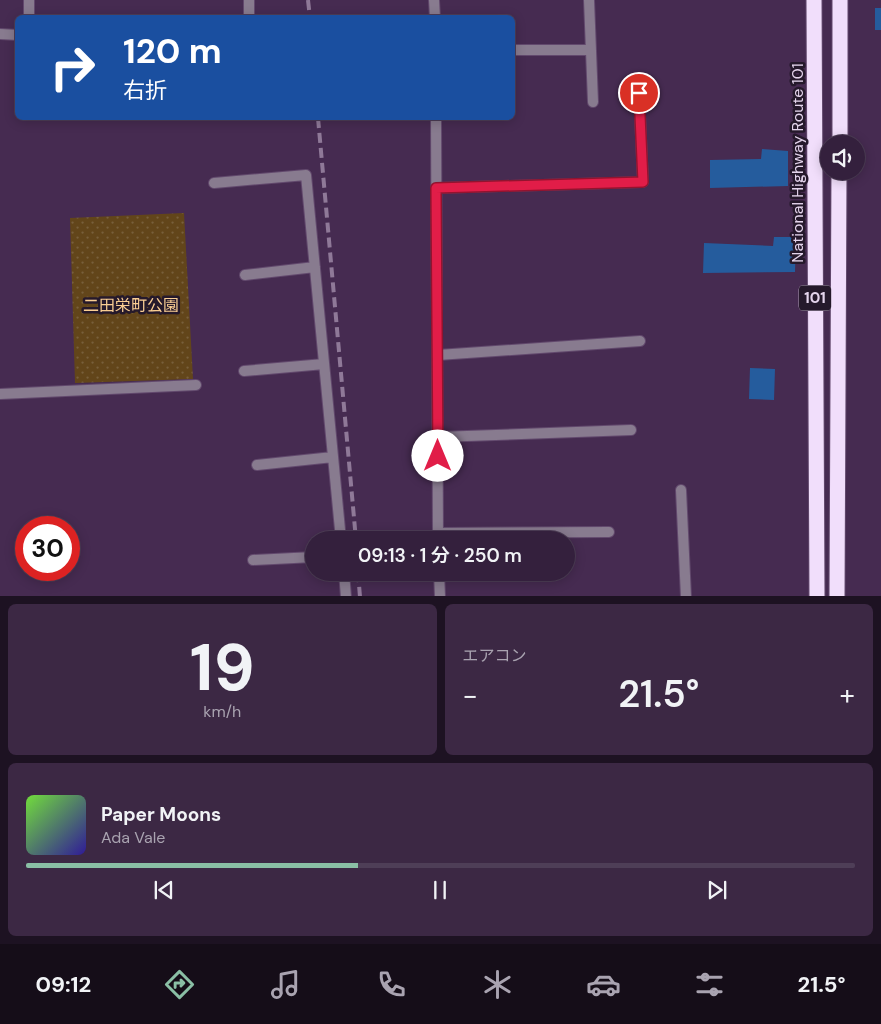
<!DOCTYPE html>
<html lang="ja">
<meta charset="utf-8">
<style>
:root{--surface:#34203d;--page:#3c2844;--text:#f1f3f6;--muted:#a9a3b0;--line:#4e3e57;--accent:#8abfa5}
body{margin:0;font-family:"DM Sans","Noto Sans JP",sans-serif;background:var(--page);color:var(--text);height:100vh;display:flex;flex-direction:column;font-size:19px;white-space:nowrap}
*{box-sizing:border-box;margin:0}
p{font-size:16px;color:var(--muted)}
.icon{flex:none;width:28px;height:28px;fill:none;stroke:currentColor;stroke-width:2;stroke-linecap:round;stroke-linejoin:round}
.map{position:relative;height:596px;overflow:hidden}
.side{display:flex;flex-direction:column;gap:8px;padding:8px;background:#1d1222;flex:1}
.side>*{flex:none}
.banner{position:absolute;left:15px;top:15px;width:500px;height:105px;border-radius:8px;box-shadow:0 2px 12px #0003,0 0 0 1px var(--line);background:#1a4fa0;color:#fff;overflow:hidden}
.buttons{position:absolute;left:820px;top:135px;display:grid;gap:10px}
.buttons a{display:grid;place-items:center;width:45px;height:45px;border-radius:50%;background:var(--surface);box-shadow:0 2px 12px #0003,0 0 0 1px var(--line);font-size:25px}
.speed{position:absolute;left:15px;top:516px;display:flex;gap:10px;font-size:25px;font-weight:700;text-align:center}
.speed>*{display:grid;place-content:center;width:65px;height:65px;border-radius:50%;background:var(--surface);box-shadow:0 2px 12px #0003,0 0 0 1px var(--line);line-height:1}
.speed .limit{border:8px solid #d22;background:#fff;color:#111}
.pin{position:absolute;display:grid;place-items:center;width:42px;height:42px;color:#fff;margin:-21px;border:2px solid #fff;border-radius:50%;box-shadow:0 1px 5px #0007}
.me{position:absolute;width:55px;margin:-28px;rotate:0deg;stroke-linejoin:round;filter:drop-shadow(0 0 4px #0008)}
.turn{display:flex;align-items:center;gap:18px;height:105px;padding:0 25px;font-size:22px}
.turn .icon{width:65px;height:65px;stroke-width:2.5}
.turn b{display:block;font-size:35px;line-height:42px}
.big{font-size:38px;font-weight:600;line-height:1.1}
.side .tile{flex:1;display:flex;flex-direction:column;justify-content:center;gap:8px;min-width:0;padding:0 18px;border-radius:8px;background:var(--page)}
.side .dial{align-items:center;gap:0}
.dial b{font-size:65px;line-height:1}
.song{display:flex;align-items:center;gap:15px}
.cover{width:60px;height:60px;border-radius:8px;background:linear-gradient(135deg,hsl(100 70% 55%),hsl(250 70% 35%))}
.played{height:5px;border-radius:2px;background:linear-gradient(90deg,var(--accent) 40%,var(--line) 40%)}
.keys{display:flex;justify-content:space-around;direction:ltr}
.heat{display:flex;justify-content:space-between;align-items:center;font-size:28px;direction:ltr}
.side .tiles{flex:1;display:grid;gap:8px;grid-template-columns:1fr 1fr}
.tile:last-child{grid-column:span 2}
.trip{position:absolute;left:305px;top:531px;width:270px;height:50px;border-radius:25px;background:var(--surface);box-shadow:0 2px 12px #0003,0 0 0 1px var(--line);font-weight:600;line-height:50px;text-align:center}
.tabs{display:flex;height:80px;justify-content:space-around;align-items:center;background:#150d18;color:var(--muted)}
.tabs .icon{width:35px;height:35px}
.tabs .selected{color:var(--accent)}
.tabs b{font-size:22px;color:var(--text)}
.map>svg:first-child{display:block}
.park{fill:url(#park-dots)}
.building{fill:#255c9d}
.lines{fill:none;stroke-linecap:round;stroke-linejoin:round}
.street-casing{stroke:#62496d;stroke-width:12}
.highway-casing{stroke:#62496d;stroke-width:17}
.street{stroke:#887b8f;stroke-width:10}
.highway{stroke:#f1defb;stroke-width:15}
.rail{stroke:#8f7998;stroke-width:4;stroke-dasharray:10 5;stroke-linecap:butt}
.route-casing{stroke:#92132f;stroke-width:12}
.route{stroke:#e11d48;stroke-width:9}
.labels{text-anchor:middle;dominant-baseline:central;stroke-width:5;stroke-linejoin:round;paint-order:stroke}
.shield{fill:#25192b;stroke:#ab9cb2;stroke-width:1}
.shield-label{font-size:15px;font-weight:bold;fill:#e4d4ec}
.street-label{font-size:16px;fill:#e4d4ec;stroke:#25192b}
.park-label{font-size:16px;fill:#face93;stroke:#25192b}
</style>
<div class="map">
<svg width="881" height="597" viewBox="0 0 881 597">
<defs>
<pattern id="park-dots" width="8" height="8" patternUnits="userSpaceOnUse" patternTransform="scale(1.25)"><rect width="8" height="8" fill="#62451a"/><path d="M2 2h.1M6 6h.1" fill="none" stroke="#785f3b" stroke-width="1.8" stroke-linecap="round"/></pattern>
</defs>
<rect width="100%" height="100%" fill="#462b51"/>
<!-- park -->
<path class="park" d="M184 213 193 379 75 383 70 218Z"/>
<!-- building -->
<path class="building" d="M875 8H881V30H875Z
M762 149 788 151V186L710 188V160L761 159Z
M774 237H796L795 272 703 273 704 243 773 246Z
M750 368 775 369 774 400 749 399Z"/>
<g class="lines">
<!-- street casing -->
<g class="street-casing">
<path id="street" d="M29 0V18
M249 0V18
M434 0 435 18
M589 0 593 102
M0 34 18 35
M512 50H591
M436 118 438 540
M214 183 306 175 341 540
M436 188 643 182 639 93
M245 275 315 267
M438 355 640 341
M244 371 324 364
M0 394 196 385
M438 437 631 430
M257 465 333 457
M681 490 686 597
M438 533 609 532
M253 560 314 557
M344 572 346 597
M439 572 440 597"/>
</g>
<!-- highway casing -->
<g class="highway-casing">
<path id="highway" d="M814 0 817 597
M840 144V0
M837 597 839 171"/>
</g>
<!-- street -->
<use href="#street" class="street"/>
<!-- highway -->
<use href="#highway" class="highway"/>
<!-- rail -->
<path class="rail" d="M308 0 310 18
M318 118 356 540
M358 572 360 597"/>
</g>
<g class="lines">
<!-- route casing -->
<g class="route-casing">
<path id="route" d="M438 456 436 188 643 182 639 93"/>
</g>
<!-- route -->
<use href="#route" class="route"/>
</g>
<g class="labels">
<!-- shield labels -->
<rect class="shield" x="799" y="285.5" width="32" height="25" rx="4"/>
<g class="shield-label">
<text x="815" y="298">101</text>
</g>
<!-- street labels -->
<g class="street-label">
<text transform="translate(797 163) rotate(-90)">National Highway Route 101</text>
</g>
<!-- park labels -->
<g class="park-label">
<text x="131" y="305">二田栄町公園</text>
</g>
</g>
</svg>
<div class="buttons">
<a><svg class="icon" aria-label="sound" viewBox="0 0 24 24"><path d="M4 9h4l5-4v14l-5-4H4zM17 9q2 3 0 6"/></svg></a>
</div>
<div class="speed"><div class="limit">30</div></div>
<div class="pin" style="left:639px;top:93px;background:#d93025"><svg class="icon" aria-label="arrive" viewBox="0 0 24 24"><path d="M6 21V4h12l-3 4 3 4H6"/></svg></div>
<svg class="me" style="left:438px;top:456px" viewBox="-20 -20 40 40"><circle r="19" fill="#fff"/><path d="M0-13L10 11 0 6-10 11z" fill="#e11d48"/></svg>
<div class="trip">09:13 · 1 分 · 250 m</div>
<div class="banner">
<div class="turn"><svg class="icon" aria-label="right" viewBox="0 0 24 24"><path d="M7 20v-9h11M14 6l5 5-5 5"/></svg><div><b>120 m</b>右折</div></div>
</div>
</div>
<section class="side">
<div class="tiles">
<div class="tile dial"><b>19</b><p>km/h</p></div>
<div class="tile"><p>エアコン</p>
<div class="heat"><a>−</a><b class="big">21.5°</b><a>+</a></div>
</div>
<div class="tile">
<div class="song"><i class="cover"></i><div><b>Paper Moons</b><p>Ada Vale</p></div></div>
<div class="played"></div>
<div class="keys"><svg class="icon" aria-label="previous" viewBox="0 0 24 24"><path d="M18 5L8 12l10 7zM5 5v14"/></svg><svg class="icon" aria-label="pause" viewBox="0 0 24 24"><path d="M8 5v14M16 5v14"/></svg><svg class="icon" aria-label="next" viewBox="0 0 24 24"><path d="M6 5l10 7-10 7zM19 5v14"/></svg></div>
</div>
</div>
</section>
<nav class="tabs">
<b>09:12</b>
<svg class="icon selected" aria-label="directions" viewBox="0 0 24 24"><path d="M12 3l9 9-9 9-9-9zM9 14v-3h6M13 9l2 2-2 2"/></svg>
<svg class="icon" aria-label="music" viewBox="0 0 24 24"><path d="M9 18V5l10-2v13"/><circle cx="6" cy="18" r="3"/><circle cx="16" cy="16" r="3"/></svg>
<svg class="icon" aria-label="phone" viewBox="0 0 24 24"><path d="M5 4h4l2 5-3 2q2 4 5 5l2-3 5 2v4C11 20 4 13 5 4z"/></svg>
<svg class="icon" aria-label="climate" viewBox="0 0 24 24"><path d="M12 3v18M4 7l16 10M4 17L20 7"/></svg>
<svg class="icon" aria-label="car" viewBox="0 0 24 24"><path d="M5 17H2v-5l4-1 3-4h7l3 4 3 1v5h-3M9 17h6M6 11h13"/><circle cx="7" cy="17" r="2"/><circle cx="17" cy="17" r="2"/></svg>
<svg class="icon" aria-label="filters" viewBox="0 0 24 24"><path d="M4 7h16M4 17h16"/><circle cx="9" cy="7" r="2"/><circle cx="15" cy="17" r="2"/></svg>
<b>21.5°</b>
</nav>
